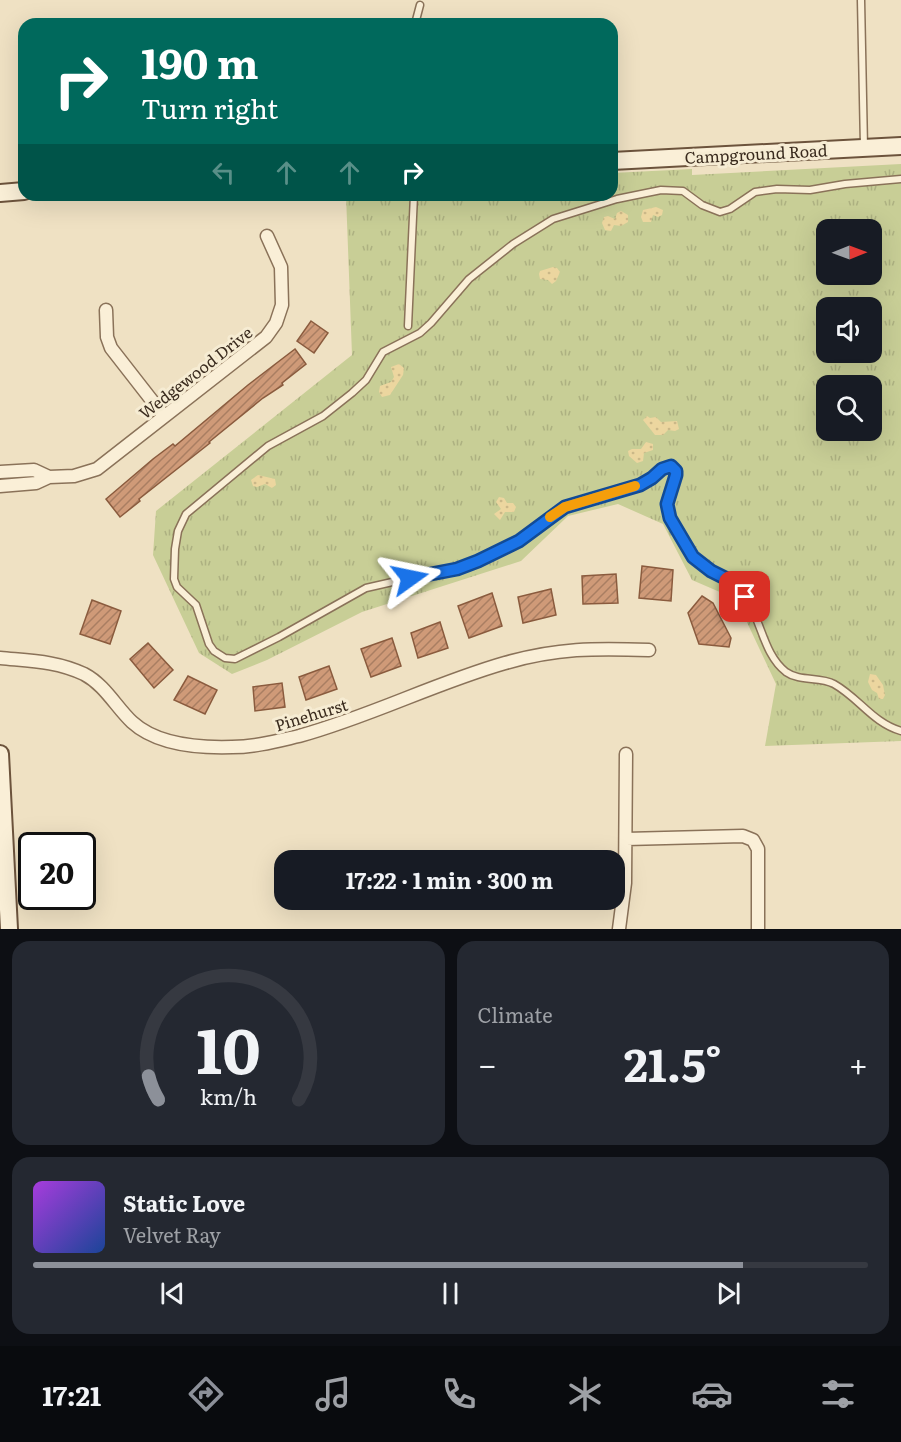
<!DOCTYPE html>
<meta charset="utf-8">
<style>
:root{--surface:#171b24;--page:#242831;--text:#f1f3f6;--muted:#9ea1a6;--line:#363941;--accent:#8c9099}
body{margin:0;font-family:Literata,serif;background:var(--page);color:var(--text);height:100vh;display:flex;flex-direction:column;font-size:22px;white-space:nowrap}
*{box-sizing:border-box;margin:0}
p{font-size:20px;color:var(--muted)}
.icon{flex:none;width:33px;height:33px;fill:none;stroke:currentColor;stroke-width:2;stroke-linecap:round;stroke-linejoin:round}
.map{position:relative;height:929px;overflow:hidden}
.side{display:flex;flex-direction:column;gap:12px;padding:12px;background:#0d0f14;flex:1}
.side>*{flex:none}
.hud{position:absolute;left:18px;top:18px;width:600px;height:183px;border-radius:18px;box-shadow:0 6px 24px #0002;background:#00695c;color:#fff;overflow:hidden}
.needle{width:39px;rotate:89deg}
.controls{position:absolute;left:816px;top:219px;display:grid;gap:12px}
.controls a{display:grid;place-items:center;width:66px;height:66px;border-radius:12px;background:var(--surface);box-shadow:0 6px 24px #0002;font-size:30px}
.speed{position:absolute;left:18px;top:832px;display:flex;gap:12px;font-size:30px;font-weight:700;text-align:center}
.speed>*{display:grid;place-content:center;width:78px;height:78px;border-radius:50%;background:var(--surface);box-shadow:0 6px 24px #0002;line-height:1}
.speed .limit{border:3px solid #111;border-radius:9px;background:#fff;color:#111}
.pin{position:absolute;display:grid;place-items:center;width:51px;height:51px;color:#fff;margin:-26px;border-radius:12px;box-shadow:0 3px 9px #0006}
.me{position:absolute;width:66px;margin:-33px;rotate:78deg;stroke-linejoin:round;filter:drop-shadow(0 0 4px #0008)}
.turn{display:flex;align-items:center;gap:21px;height:126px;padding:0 24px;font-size:27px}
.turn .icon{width:78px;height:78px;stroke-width:2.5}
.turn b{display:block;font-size:42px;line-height:51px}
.lanes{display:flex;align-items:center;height:57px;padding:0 24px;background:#0003;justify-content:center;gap:30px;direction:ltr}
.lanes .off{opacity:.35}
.big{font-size:45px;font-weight:700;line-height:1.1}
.side .card{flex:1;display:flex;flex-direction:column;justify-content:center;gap:9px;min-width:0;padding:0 21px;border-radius:18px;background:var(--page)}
.side .dial{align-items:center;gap:0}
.dial svg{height:156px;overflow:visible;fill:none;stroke:var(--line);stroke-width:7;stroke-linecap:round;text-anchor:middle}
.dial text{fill:var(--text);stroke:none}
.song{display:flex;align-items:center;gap:18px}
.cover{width:72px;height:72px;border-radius:9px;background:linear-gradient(135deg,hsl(280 70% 55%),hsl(220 70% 35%))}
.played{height:6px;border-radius:3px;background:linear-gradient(90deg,var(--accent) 85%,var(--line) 85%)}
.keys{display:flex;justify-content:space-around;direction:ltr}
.heat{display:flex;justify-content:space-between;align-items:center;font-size:33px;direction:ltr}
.side .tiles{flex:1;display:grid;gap:12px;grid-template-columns:1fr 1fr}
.card:last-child{grid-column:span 2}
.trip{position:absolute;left:274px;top:850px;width:351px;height:60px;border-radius:18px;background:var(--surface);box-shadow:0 6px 24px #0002;font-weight:700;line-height:60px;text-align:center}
.dock{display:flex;height:96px;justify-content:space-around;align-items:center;background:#090b0e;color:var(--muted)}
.dock .icon{width:42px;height:42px}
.dock .on{color:var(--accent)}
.dock b{font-size:27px;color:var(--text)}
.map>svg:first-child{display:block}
.grass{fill:url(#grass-tufts);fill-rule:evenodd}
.sand{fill:url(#sand-dots)}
.building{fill:url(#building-hatch);stroke:#8a5b3e;stroke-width:1.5}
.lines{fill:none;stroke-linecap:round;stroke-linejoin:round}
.lane-casing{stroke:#8a7259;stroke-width:9}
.street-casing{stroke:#8a7259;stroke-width:15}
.secondary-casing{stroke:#6c533c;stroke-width:20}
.lane{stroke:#faefd7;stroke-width:6}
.street{stroke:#faefd7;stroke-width:12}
.secondary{stroke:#faefd7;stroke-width:16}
.route-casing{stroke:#114b97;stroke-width:15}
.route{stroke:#1a73e8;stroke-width:10}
.slow{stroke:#f59e0b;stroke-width:10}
.labels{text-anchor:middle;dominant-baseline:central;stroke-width:6;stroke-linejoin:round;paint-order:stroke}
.street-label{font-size:16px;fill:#3a2b1e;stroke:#f6ecd3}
</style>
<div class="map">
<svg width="901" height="929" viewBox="0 0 901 929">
<defs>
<pattern id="grass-tufts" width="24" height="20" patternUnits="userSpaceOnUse" patternTransform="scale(1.5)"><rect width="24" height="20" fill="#c8ce96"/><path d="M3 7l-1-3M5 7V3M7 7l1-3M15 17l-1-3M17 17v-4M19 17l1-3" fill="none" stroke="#adb181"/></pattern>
<pattern id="sand-dots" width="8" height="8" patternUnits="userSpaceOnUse" patternTransform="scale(1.5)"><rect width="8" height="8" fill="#ecd69f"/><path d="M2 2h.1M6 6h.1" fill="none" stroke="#cbb888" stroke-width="1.8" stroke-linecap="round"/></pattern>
<pattern id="building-hatch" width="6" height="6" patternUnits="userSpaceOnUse" patternTransform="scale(1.5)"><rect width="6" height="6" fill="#cf9a78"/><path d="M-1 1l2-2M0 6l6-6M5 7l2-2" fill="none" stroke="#a97e62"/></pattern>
</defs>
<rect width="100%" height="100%" fill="#efe1c3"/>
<!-- grass -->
<path class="grass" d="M901 164V741L765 746 776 684 736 599 692 580 663 524 618 504 568 516 521 561 362 612 267 660 232 674 199 653 153 555 156 511 352 355 346 195H612V173L692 169V175ZM826 230H872V274H826ZM826 308H872V352H826ZM826 386H872V430H826Z"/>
<!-- sand -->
<path class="sand" d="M656 207 663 210 662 215 658 217 653 215 651 222H643L641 217 643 210Z
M621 211 628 215V222L621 226 614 225 611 231 605 230 602 223 604 217 608 216 615 219 617 213Z
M553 267 557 268 560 272 556 281 552 284 548 280 540 279 539 274 540 271Z
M399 364 404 368 403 375 390 395 382 397 379 392 380 386 391 382 394 377 391 367Z
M647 416 650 418 656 417 661 422 677 421 679 429 675 431 668 430 663 435H655L643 420Z
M646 442 653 444V450L644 453 643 461 637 463 629 456 628 451 632 449H641Z
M258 475 275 479 276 485 272 488 265 484 257 487 253 486 251 480Z
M499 497 504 498 507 503H513L516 507 514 512H505L500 520 494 514 501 509 496 502Z
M870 674 876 675 883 685 885 695 883 699H879L877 693 872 690 868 682Z"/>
<!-- building -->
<path class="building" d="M311 321 328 333 314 353 297 341Z
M295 349 306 364 282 383 283 385 263 398 209 442 210 443 139 499 140 501 120 517 106 499 153 459 173 444 175 446 248 385Z
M642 566 673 570 671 601 639 598Z
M616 574 618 603 583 604 582 576Z
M551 589 556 615 523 623 518 597Z
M492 593 502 626 469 638 458 606Z
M702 596 713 603 731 638 729 647 699 644 688 613Z
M92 600 121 611 110 644 80 634Z
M440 622 448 648 418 658 411 633Z
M392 638 401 666 371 677 361 649Z
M148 643 173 670 154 688 130 659Z
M329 666 337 689 306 700 299 677Z
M188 676 217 690 205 714 174 700Z
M282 683 285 707 255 711 253 687Z"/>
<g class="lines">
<!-- lane casing -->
<g class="lane-casing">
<path id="lane" d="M861 0 864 147
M415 24 420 5
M901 179 845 184 810 190 777 189 755 192 730 209 720 212 702 205 683 191 661 190 617 199 553 219 513 244 469 279 431 323 420 333 383 352 366 380 352 393 323 416 268 446 192 509 186 514 178 531 175 549 174 579 177 587 196 605 209 644 214 651 225 658 235 659 279 637 366 588 467 565 519 541 565 506 640 485 652 478 662 469 671 466 676 471C676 485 664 496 668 510 672 530 691 558 708 570 723 579 737 585 747 600 762 623 764 655 786 672 800 682 820 676 834 684 859 698 873 723 901 731
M408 326 414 195"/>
</g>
<!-- street casing -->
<g class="street-casing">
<path id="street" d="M106 310 107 337 111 348 164 416
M0 472 34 470 49 477
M0 486 36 483 49 477 74 476 97 469 266 337 276 323 282 305 281 267 267 236
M0 658C31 661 56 661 84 674 105 685 116 707 132 722 157 745 200 748 232 747 255 747 277 741 299 736 369 717 435 683 505 663 557 648 595 648 649 650
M626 839 743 836 753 840 758 849V929
M619 929 625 883 626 754"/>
</g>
<!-- secondary casing -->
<g class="secondary-casing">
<path id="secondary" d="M612 161 901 146
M0 193 24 191
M0 754 9 929"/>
</g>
<!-- lane -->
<use href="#lane" class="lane"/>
<!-- street -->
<use href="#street" class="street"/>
<!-- secondary -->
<use href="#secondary" class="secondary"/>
</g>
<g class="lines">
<!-- route casing -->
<g class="route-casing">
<path id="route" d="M410 578 457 569 478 561 519 541 565 507 640 485 652 478 662 469 671 466 676 471V475L667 504 670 518 693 557 711 571 727 579 745 597"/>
</g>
<!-- route -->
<use href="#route" class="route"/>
<!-- slow -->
<path class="slow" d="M550 517 565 507 635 486"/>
</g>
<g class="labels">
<!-- street labels -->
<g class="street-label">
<text transform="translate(756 153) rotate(-3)">Campground Road</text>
<text transform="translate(195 372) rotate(-38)">Wedgewood Drive</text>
<text transform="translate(311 714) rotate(-17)">Pinehurst</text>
</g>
</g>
</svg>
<div class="controls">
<a><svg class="needle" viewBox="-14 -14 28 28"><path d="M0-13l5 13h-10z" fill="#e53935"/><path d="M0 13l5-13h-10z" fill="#9ea1a6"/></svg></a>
<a><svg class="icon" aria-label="sound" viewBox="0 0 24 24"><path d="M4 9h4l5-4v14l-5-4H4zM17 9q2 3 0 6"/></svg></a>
<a><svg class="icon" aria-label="search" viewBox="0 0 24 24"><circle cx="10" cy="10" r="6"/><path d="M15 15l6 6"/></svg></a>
</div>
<div class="speed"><div class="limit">20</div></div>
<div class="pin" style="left:745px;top:597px;background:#d93025"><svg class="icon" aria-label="arrive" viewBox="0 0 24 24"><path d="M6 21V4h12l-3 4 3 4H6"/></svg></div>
<svg class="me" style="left:410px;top:578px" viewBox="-20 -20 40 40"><path d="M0-17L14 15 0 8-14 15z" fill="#1a73e8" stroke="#fff" stroke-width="4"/></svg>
<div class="trip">17:22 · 1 min · 300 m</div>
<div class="hud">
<div class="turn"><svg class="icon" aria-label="right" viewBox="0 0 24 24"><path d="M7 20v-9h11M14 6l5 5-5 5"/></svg><div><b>190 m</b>Turn right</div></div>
<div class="lanes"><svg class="icon off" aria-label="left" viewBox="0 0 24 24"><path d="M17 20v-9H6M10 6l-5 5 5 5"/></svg><svg class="icon off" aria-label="ahead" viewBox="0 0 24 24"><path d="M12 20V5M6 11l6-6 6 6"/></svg><svg class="icon off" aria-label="ahead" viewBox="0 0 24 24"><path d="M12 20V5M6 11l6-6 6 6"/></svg><svg class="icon" aria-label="right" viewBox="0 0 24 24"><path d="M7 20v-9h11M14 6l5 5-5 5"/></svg></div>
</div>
</div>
<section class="side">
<div class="tiles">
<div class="card dial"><svg viewBox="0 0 100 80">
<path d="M14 69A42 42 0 1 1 86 69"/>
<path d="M14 69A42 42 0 0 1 9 57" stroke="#8c9099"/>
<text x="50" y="56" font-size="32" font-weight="700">10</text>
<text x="50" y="72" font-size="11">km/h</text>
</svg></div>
<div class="card"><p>Climate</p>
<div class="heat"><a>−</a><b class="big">21.5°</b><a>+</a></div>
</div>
<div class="card">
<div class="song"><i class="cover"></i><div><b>Static Love</b><p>Velvet Ray</p></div></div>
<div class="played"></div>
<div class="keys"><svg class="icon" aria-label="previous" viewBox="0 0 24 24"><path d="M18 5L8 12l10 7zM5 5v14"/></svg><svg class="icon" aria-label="pause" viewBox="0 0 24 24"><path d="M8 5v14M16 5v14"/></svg><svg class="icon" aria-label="next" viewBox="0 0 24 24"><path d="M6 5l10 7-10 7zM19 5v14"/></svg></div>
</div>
</div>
</section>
<nav class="dock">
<b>17:21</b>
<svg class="icon on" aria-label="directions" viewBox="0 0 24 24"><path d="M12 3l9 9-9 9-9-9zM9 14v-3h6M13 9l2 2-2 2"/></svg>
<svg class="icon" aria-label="music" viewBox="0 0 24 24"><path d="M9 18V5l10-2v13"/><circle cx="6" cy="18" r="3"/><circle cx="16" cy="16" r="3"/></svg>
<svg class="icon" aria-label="phone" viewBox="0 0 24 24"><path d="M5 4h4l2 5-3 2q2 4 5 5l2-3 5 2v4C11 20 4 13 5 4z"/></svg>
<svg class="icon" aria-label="climate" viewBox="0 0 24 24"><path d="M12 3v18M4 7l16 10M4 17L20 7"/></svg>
<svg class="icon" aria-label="car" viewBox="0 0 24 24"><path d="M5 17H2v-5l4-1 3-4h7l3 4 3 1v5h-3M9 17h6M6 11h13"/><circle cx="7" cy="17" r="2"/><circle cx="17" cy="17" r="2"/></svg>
<svg class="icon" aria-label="filters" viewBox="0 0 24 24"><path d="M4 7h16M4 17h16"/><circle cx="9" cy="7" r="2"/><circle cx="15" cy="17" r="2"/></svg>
</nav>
